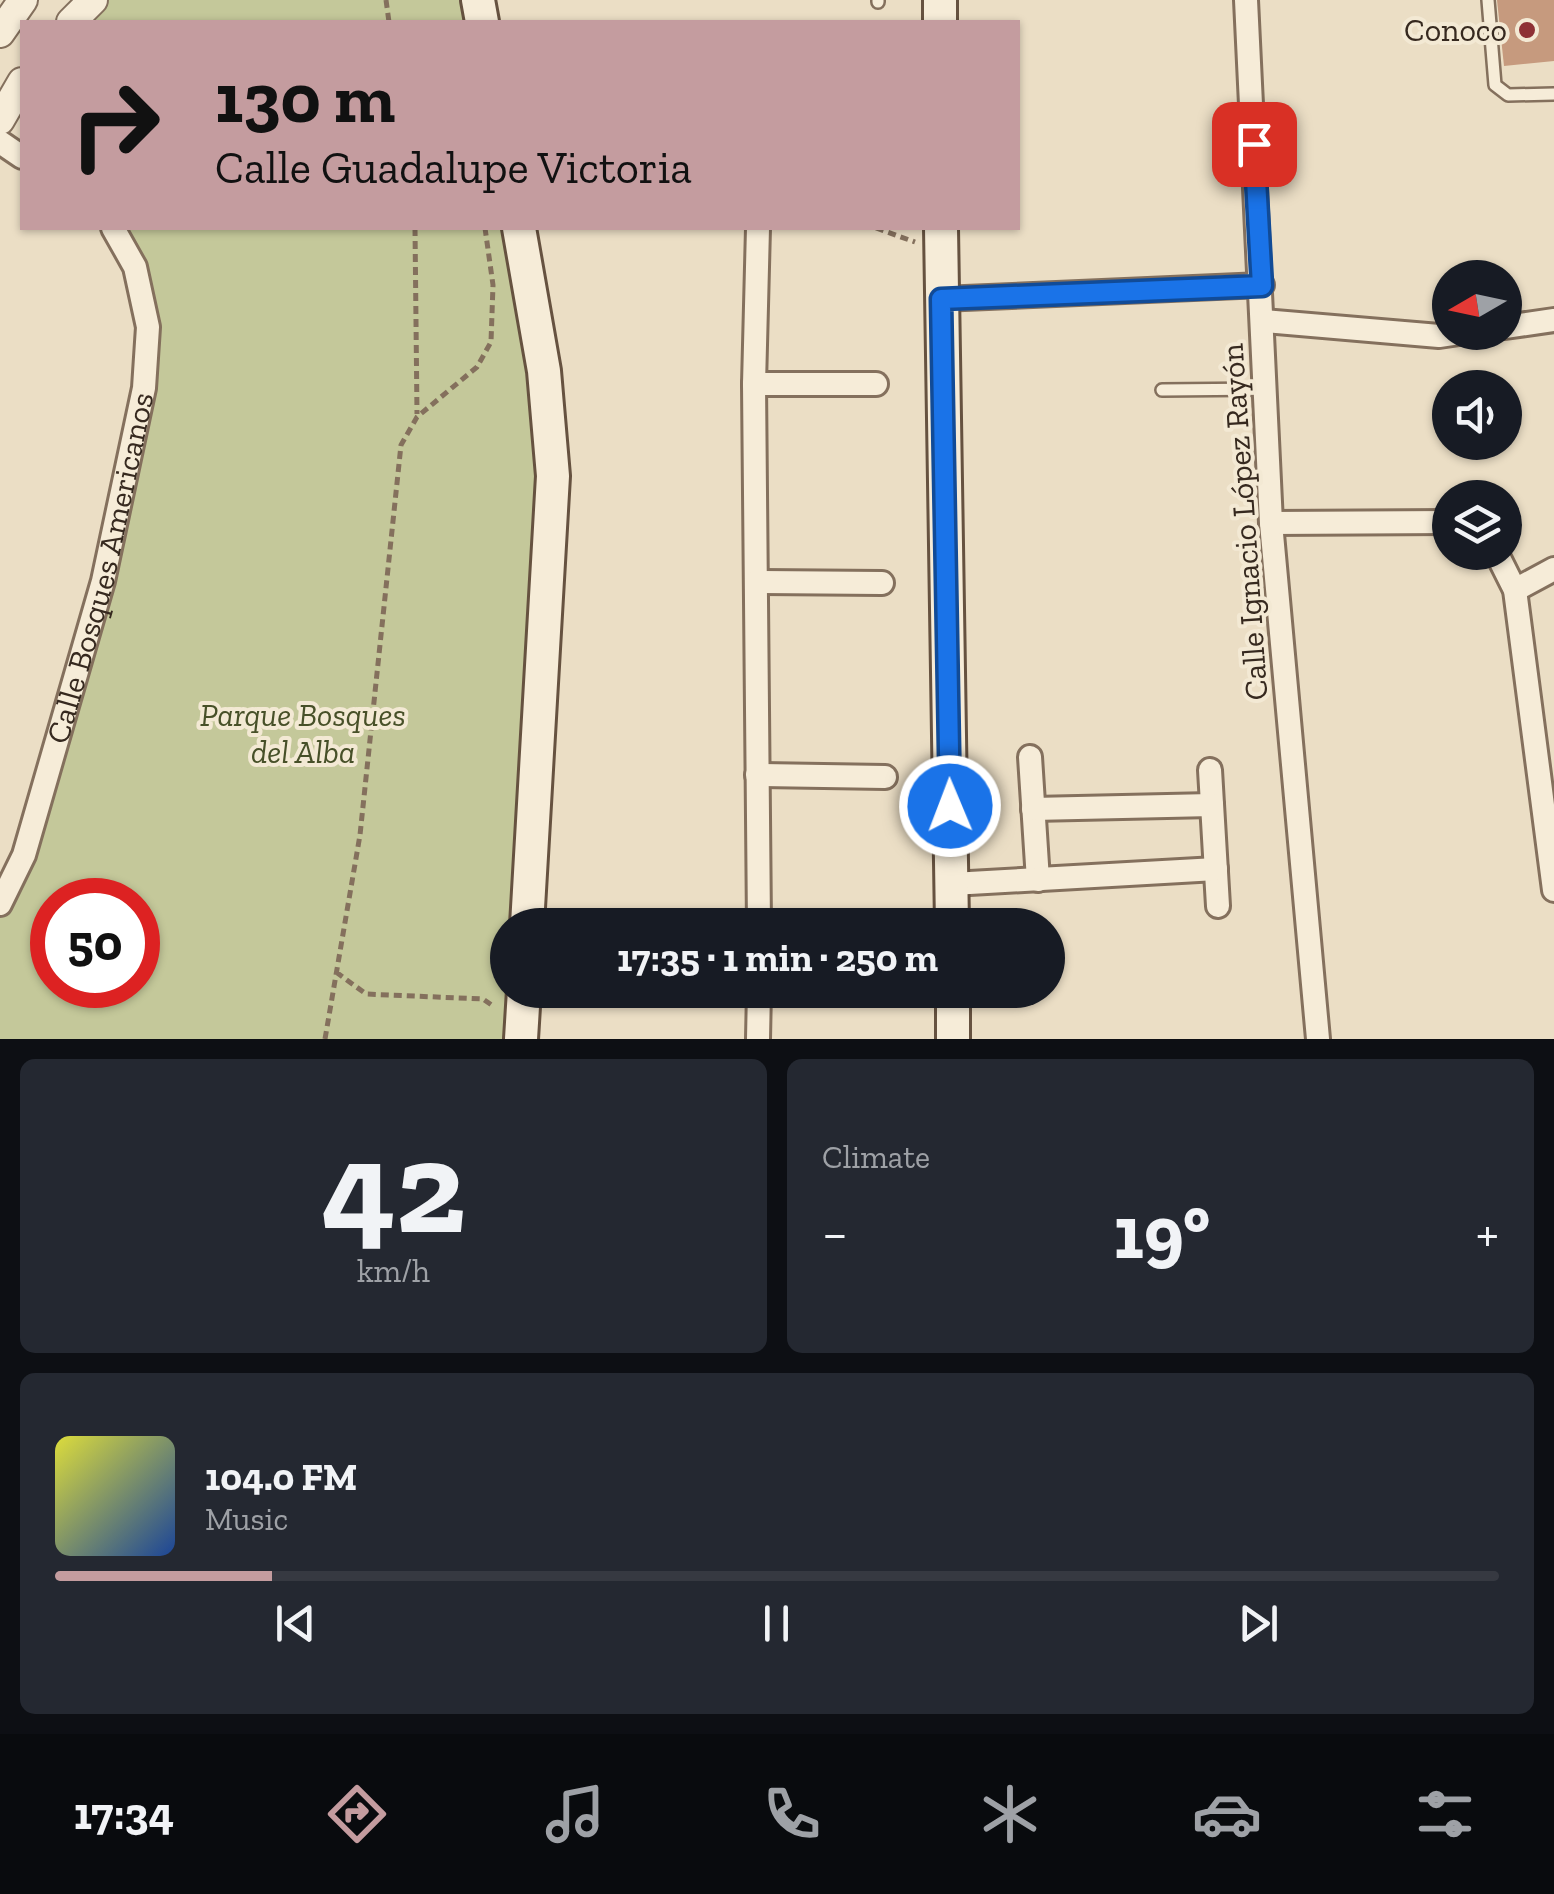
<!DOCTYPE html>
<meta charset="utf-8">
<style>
:root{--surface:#171b24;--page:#242831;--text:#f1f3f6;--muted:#9ea1a6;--line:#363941;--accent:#c49c9f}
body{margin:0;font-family:"Zilla Slab",serif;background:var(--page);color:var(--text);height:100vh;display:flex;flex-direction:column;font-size:38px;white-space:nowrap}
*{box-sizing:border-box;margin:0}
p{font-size:32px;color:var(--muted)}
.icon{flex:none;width:55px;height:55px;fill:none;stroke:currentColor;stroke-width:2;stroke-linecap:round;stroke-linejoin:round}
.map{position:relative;height:1039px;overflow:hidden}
.side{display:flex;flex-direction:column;gap:20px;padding:20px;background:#0d0f14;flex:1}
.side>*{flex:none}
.top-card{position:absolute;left:20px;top:20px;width:1000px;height:210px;border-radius:0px;box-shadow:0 2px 8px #0004;background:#c49c9f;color:#111;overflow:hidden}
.needle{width:65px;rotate:261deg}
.tools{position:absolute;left:1432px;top:260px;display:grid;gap:20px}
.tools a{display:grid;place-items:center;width:90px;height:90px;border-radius:50%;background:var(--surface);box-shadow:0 2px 8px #0004;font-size:50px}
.speed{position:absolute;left:30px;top:878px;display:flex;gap:20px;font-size:50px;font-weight:700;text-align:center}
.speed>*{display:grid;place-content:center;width:130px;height:130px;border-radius:50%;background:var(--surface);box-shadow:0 2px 8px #0004;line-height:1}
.speed .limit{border:15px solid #d22;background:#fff;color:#111}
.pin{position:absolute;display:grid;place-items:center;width:85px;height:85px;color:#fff;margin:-42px;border-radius:20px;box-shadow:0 5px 15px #0006}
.me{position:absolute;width:110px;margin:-55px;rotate:359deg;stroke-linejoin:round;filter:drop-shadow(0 0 8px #0008)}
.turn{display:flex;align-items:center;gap:35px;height:210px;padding:0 30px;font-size:45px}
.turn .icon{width:130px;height:130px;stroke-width:2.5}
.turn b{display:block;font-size:70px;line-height:85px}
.big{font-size:75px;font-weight:700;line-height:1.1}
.side .tile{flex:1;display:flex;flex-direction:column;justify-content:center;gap:15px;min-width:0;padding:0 35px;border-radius:15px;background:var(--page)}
.side .dial{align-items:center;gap:0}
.dial b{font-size:130px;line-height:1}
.song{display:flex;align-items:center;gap:30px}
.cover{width:120px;height:120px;border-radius:15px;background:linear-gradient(135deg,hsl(60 70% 55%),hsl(220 70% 35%))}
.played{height:10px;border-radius:5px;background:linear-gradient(90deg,var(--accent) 15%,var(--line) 15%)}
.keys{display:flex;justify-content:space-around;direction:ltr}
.heat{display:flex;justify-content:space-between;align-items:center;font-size:55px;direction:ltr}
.side .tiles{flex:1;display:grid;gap:20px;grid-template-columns:1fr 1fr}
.tile:last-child{grid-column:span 2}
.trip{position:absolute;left:490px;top:908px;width:575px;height:100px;border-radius:50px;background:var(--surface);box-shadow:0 2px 8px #0004;font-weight:700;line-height:100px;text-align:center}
.tab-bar{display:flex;height:160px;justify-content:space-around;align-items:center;background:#090b0e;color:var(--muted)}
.tab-bar .icon{width:70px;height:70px}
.tab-bar .on{color:var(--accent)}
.tab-bar b{font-size:45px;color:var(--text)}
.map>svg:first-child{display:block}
.green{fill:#c4c89a;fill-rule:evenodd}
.building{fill:#c69a7e}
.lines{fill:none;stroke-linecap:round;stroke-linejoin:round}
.service-casing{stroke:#84705d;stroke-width:16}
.minor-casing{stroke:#84705d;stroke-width:28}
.tertiary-casing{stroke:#84705d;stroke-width:32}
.secondary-casing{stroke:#665240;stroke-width:38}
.path{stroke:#84705d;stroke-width:5;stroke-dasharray:8 5;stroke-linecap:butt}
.service{stroke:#f6ecd8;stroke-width:11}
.minor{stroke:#f6ecd8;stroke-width:22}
.tertiary{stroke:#f6ecd8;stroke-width:28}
.secondary{stroke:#f6ecd8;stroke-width:32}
.route-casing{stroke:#114b97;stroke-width:25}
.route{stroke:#1a73e8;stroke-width:18}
.poi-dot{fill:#8e3135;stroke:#f3e9d4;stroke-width:4}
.labels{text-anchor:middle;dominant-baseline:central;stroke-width:8;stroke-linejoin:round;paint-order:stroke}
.poi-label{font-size:32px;fill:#36291f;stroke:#f3e9d4;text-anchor:end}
.street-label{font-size:32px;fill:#36291f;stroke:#f3e9d4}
.park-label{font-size:32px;font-style:italic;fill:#475028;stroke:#f3e9d4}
</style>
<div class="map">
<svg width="1554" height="1039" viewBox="0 0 1554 1039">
<rect width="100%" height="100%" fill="#ebdec5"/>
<!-- green -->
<path class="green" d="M93 0H474L479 22H71Z
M113 228H519L544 371 527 925H508V990H524L521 1039H0V904L103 581 148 327ZM52 900H138V985H52Z"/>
<!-- building -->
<path class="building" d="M1497 0H1554V61L1504 66Z"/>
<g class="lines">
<!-- service casing -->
<g class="service-casing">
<path id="service" d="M1488 0 1495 85 1508 95 1554 94
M878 2V0
M1162 390 1267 389"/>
</g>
<!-- minor casing -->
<g class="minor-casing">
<g id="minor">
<path d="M1246 0 1271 523 1318 1039"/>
<path d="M0 142 22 157"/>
<path d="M758 228 754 384 759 925"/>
<path d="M941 299 1262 285"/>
<path d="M1265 321 1439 336 1466 332"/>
<path d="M1505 327 1554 320"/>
<path d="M754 384H876"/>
<path d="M1271 523 1450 522"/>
<path d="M1496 552 1515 590 1554 890"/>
<path d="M756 582 882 583"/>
<path d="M1515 590 1554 569"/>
<path d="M1030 757 1038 880"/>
<path d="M1210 770 1218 906"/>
<path d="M757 775 885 777"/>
<path d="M1033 809 1212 805"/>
<path d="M952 884 1216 869"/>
<path id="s1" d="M0 904 24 855 103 581 144 388 148 327 135 267 113 228"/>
<path d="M758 1039 759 990"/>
</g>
</g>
<!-- tertiary casing -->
<g class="tertiary-casing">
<path id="tertiary" d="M71 22 93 0
M0 33 23 0
M0 120 22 82"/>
</g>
<!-- secondary casing -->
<g class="secondary-casing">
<path id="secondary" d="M478 0 482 22
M940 0V22
M519 228 544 371 553 476 527 925
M941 228 952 925
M953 990V1039
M521 1039 524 990"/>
</g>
<!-- path -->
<path class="path" d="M386 0 389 22
M415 228 417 414
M876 228 915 242
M336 972 366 994 483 999 493 1006
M325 1039 360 835 401 445 417 417 477 367 491 342 493 285 485 228"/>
<!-- service -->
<use href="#service" class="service"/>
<!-- minor -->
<use href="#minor" class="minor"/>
<!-- tertiary -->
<use href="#tertiary" class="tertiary"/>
<!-- secondary -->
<use href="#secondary" class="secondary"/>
</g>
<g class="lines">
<!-- route casing -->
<g class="route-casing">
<path id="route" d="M950 806 941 299 1262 286 1254 144"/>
</g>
<!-- route -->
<use href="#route" class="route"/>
</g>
<!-- markers -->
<circle class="poi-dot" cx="1527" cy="30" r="10"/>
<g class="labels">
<!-- poi labels -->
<g class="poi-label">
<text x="1507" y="30">Conoco</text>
</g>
<!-- street labels -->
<g class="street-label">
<text transform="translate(1244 522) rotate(-94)">Calle Ignacio López Rayón</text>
<text stroke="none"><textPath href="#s1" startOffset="352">Calle Bosques Americanos</textPath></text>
</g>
<!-- park labels -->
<g class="park-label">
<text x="303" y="715">Parque Bosques<tspan x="303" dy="37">del Alba</tspan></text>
</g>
</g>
</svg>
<div class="tools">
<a><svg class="needle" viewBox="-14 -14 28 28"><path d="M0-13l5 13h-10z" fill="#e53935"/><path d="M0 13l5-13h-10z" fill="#9ea1a6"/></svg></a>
<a><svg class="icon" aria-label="sound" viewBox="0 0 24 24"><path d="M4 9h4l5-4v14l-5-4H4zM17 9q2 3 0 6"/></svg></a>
<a><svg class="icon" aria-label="layers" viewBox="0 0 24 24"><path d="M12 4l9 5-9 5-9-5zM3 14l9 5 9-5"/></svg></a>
</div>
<div class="speed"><div class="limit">50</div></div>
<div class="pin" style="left:1254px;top:144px;background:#d93025"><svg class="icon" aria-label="arrive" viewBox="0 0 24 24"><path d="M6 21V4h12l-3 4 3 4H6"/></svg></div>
<svg class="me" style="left:950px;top:806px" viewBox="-20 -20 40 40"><circle r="17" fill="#1a73e8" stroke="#fff" stroke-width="3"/><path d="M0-11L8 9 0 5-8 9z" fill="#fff"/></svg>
<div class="trip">17:35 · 1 min · 250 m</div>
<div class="top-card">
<div class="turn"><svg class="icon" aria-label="right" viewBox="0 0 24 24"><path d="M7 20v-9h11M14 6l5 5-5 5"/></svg><div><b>130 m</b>Calle Guadalupe Victoria</div></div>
</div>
</div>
<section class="side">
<div class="tiles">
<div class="tile dial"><b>42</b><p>km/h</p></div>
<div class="tile"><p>Climate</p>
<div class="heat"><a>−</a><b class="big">19°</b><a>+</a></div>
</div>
<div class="tile">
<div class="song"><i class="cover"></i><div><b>104.0 FM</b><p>Music</p></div></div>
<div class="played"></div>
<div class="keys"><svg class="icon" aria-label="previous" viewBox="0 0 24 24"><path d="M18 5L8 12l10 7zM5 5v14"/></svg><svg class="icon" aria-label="pause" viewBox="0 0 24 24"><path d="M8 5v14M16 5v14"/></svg><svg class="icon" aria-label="next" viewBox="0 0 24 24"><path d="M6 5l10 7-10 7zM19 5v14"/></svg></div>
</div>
</div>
</section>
<nav class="tab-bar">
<b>17:34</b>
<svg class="icon on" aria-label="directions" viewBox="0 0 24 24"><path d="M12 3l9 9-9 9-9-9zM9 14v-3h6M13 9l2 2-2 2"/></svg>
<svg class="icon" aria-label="music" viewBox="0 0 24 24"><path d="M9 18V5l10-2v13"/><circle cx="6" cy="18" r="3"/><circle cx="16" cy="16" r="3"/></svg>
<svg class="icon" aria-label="phone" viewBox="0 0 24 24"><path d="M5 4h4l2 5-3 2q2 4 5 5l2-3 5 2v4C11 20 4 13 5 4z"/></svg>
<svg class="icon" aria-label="climate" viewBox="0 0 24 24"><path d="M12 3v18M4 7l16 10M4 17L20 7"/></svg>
<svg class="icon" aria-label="car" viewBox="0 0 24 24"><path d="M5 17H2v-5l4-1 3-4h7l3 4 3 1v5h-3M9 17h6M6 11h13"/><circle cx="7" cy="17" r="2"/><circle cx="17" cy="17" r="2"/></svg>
<svg class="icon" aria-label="filters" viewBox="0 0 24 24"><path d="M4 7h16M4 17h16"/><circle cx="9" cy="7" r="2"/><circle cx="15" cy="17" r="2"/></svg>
</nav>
